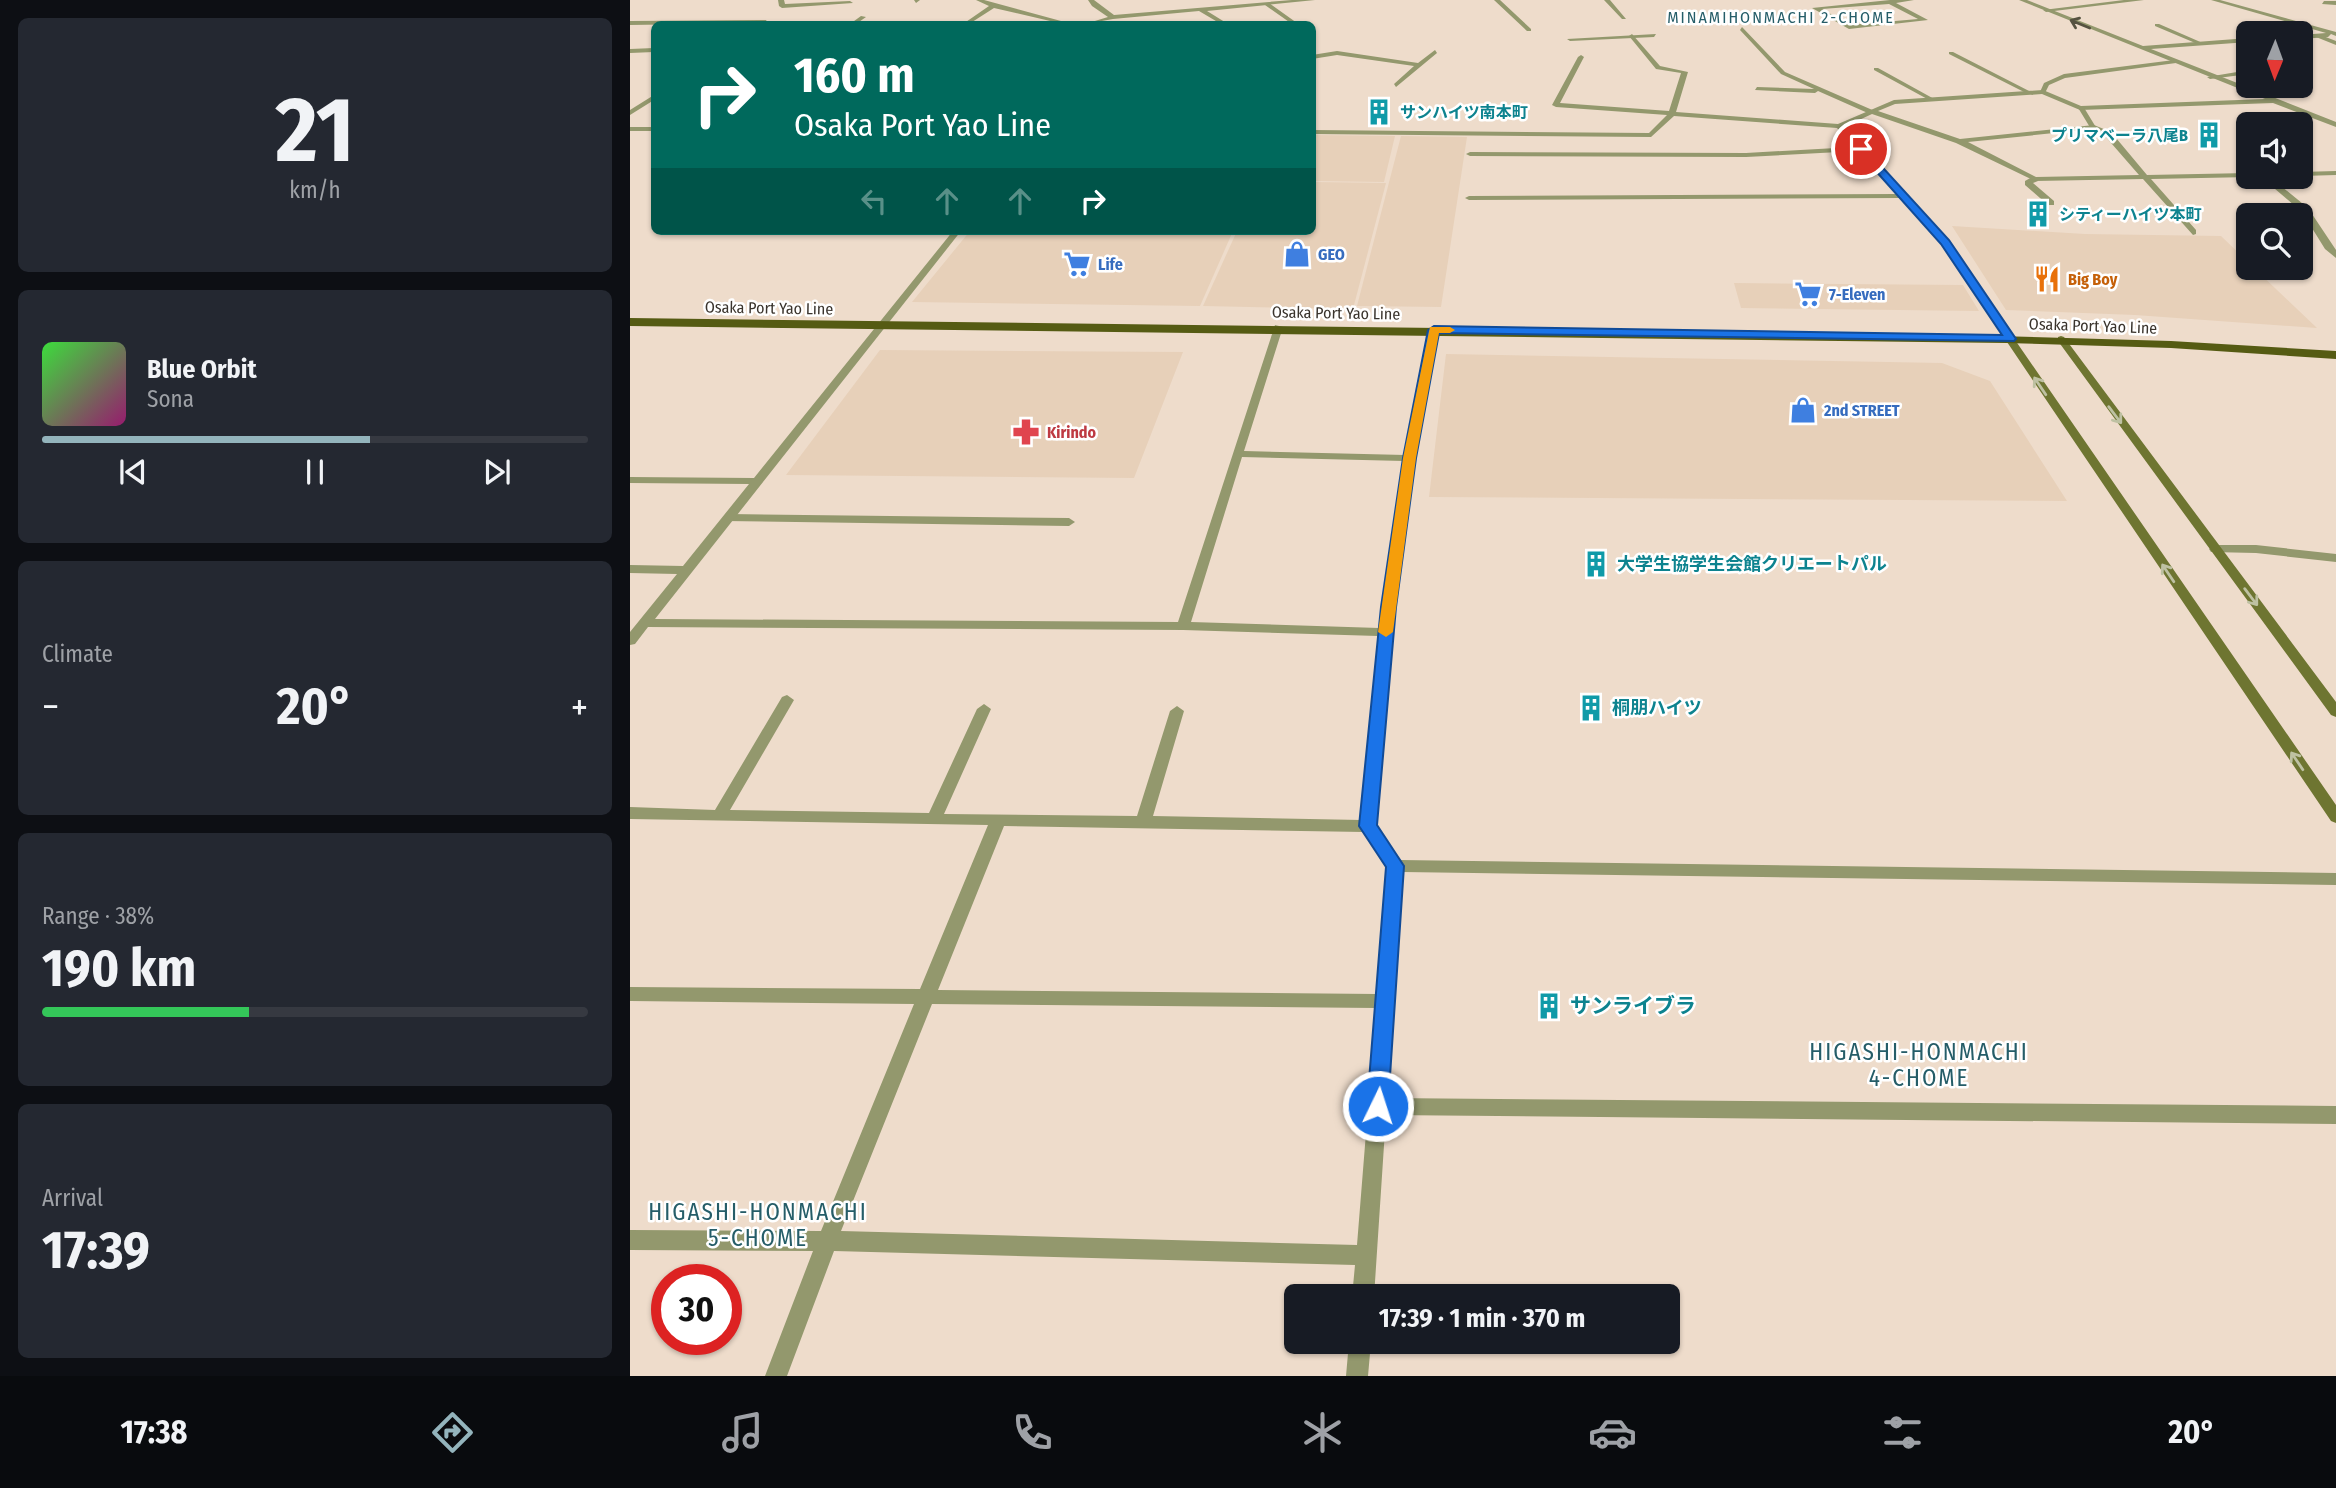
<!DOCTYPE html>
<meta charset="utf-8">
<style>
:root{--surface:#171b24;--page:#242831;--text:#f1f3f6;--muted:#9ea1a6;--line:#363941;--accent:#93b4bc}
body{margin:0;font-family:"Fira Sans Condensed","Noto Sans JP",sans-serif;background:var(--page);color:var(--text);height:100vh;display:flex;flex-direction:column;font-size:26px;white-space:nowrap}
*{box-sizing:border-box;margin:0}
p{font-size:23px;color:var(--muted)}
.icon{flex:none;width:38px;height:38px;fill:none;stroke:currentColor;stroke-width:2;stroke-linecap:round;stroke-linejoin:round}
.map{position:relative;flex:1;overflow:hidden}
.drawer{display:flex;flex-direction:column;gap:18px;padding:18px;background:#0d0f14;width:630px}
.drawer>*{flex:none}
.guide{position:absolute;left:21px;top:21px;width:665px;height:214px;border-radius:10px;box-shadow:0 2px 5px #0004;background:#00695c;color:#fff;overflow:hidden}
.needle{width:46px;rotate:181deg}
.controls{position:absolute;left:1606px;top:21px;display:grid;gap:14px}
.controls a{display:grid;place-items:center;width:77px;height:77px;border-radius:10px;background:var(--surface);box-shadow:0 2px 5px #0004;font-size:35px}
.speed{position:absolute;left:21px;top:1264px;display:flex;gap:14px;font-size:35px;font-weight:700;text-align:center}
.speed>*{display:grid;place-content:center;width:91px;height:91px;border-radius:50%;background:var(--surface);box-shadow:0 2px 5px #0004;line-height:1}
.speed .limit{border:10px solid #d22;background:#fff;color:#111}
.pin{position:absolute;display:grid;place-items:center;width:60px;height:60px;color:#fff;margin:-30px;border:4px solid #fff;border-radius:50%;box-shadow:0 2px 7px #0007}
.me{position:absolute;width:77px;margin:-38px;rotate:4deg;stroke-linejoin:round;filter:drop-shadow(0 0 5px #0008)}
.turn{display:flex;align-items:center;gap:24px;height:147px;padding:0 28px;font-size:32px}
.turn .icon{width:91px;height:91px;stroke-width:2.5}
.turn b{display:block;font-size:49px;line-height:60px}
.lanes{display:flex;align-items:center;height:66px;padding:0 28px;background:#0003;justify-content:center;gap:35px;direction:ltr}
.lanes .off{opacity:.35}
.big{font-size:52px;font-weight:700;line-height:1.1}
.drawer .tile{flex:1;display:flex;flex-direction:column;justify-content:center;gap:10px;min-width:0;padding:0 24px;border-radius:10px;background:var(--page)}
.drawer .dial{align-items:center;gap:0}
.dial b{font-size:91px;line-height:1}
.song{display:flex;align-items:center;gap:21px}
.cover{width:84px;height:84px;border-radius:10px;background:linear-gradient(135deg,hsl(120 70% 55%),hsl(320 70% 35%))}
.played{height:7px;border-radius:4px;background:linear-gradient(90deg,var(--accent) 60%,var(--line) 60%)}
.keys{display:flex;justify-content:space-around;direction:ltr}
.heat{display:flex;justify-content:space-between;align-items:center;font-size:38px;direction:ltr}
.charge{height:10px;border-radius:5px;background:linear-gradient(90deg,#34c759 38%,var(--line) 0)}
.trip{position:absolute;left:654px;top:1284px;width:396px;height:70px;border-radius:10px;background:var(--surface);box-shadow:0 2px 5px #0004;font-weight:700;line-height:70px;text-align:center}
.dock{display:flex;height:112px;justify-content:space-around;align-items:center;background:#090b0e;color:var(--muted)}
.dock .icon{width:49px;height:49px}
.dock .selected{color:var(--accent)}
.dock b{font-size:32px;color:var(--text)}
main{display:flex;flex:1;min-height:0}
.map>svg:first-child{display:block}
.built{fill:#e7d0b9}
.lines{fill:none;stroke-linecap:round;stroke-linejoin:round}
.lane{fill:#93986d;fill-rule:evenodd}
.street{fill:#93986d;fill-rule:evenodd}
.secondary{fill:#6e7531;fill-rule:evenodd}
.primary{fill:#555b13;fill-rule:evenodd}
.oneway{stroke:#555240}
.oneway2{stroke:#bec1a2}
.route{fill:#1a73e8;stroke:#114b97;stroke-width:2}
.slow{fill:#f59e0b}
.labels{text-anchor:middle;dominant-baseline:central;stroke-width:5;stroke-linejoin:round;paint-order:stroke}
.far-neighbourhood-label{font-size:16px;letter-spacing:2px;fill:#255d68;stroke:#fff}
.far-culture-label{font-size:16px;font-weight:bold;fill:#0d838f;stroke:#fff;text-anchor:start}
.far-shop-label{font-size:16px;font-weight:bold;fill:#366cbe;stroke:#fff;text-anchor:start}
.far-food-label{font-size:16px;font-weight:bold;fill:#c56008;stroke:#fff;text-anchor:start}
.far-street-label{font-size:16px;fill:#3a342d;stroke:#fff}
.far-health-label{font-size:16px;font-weight:bold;fill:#be3a42;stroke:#fff;text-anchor:start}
.culture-label{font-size:18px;font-weight:bold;fill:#0d838f;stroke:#fff;text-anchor:start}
.near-culture-label{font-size:21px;font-weight:bold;fill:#0d838f;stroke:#fff;text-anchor:start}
.near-neighbourhood-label{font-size:23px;letter-spacing:2px;fill:#255d68;stroke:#fff}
</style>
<main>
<section class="drawer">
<div class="tile dial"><b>21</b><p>km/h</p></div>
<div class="tile">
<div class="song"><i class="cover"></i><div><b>Blue Orbit</b><p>Sona</p></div></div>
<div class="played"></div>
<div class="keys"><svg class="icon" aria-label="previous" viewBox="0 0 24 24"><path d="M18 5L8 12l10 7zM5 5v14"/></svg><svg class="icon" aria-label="pause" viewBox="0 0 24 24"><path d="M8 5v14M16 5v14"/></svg><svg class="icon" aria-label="next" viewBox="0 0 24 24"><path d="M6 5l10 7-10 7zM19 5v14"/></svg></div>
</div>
<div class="tile"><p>Climate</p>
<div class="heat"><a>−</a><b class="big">20°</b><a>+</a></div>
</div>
<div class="tile"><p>Range · 38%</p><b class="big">190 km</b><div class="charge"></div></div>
<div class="tile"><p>Arrival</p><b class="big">17:39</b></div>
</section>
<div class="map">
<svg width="1706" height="1376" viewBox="0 0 1706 1376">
<rect width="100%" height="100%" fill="#eedccb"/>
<!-- built -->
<path class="built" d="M683 135 765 136 754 182 683 181Z
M771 136 837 137 811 307 727 306Z
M683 182 756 183 723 309 573 306 607 231H682Z
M1322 226 1455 234 1591 236 1619 263V268H1624L1687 328 1505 315 1376 310Z
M340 231H603L570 306 282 302Z
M1104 283 1333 285 1349 311 1111 308Z
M250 350 553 352 504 478 156 475Z
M816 354 1312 363 1360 381 1437 501 799 497Z"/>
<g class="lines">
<!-- lane -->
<path class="lane" d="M284 0H290L286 3Z
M864 0H870L901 29V31H897Z
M974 0H980L996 19H992Z
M1494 0H1514L1416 12 1413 10Z
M1694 1H1706V5L1692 4Z
M635 3H639L667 23 662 24 635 5Z
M1525 24H1529L1575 44 1570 45 1525 26Z
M1112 27 1155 72 1247 112 1240 114 1188 91 1185 93 1125 90 1127 87 1184 89 1151 74 1110 30Z
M1026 34 1024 37 940 41 937 39Z
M1688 34 1706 41V45L1686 37Z
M805 50 807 53 766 87 764 84 784 66 707 55 682 59V55L707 51 788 63Z
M1319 52H1323L1403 93 1398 94 1319 54Z
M1544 60 1546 63 1435 78 1419 85 1415 93 1410 92 1414 83 1434 74Z
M1671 65 1675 66 1676 67 1671 69Z
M1244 68H1248L1306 100 1301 101 1244 70Z
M1619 70V74L1580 79 1577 77Z
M1447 106H1453L1467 129H1461Z
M1402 177H1408V181L1403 183 1424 201V205H1418L1395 185V181Z
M99 514 439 518 445 522 439 526 95 521 93 518 95 515Z
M1585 545H1626L1706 554V562L1626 553 1581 552 1579 549Z"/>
<!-- street -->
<path class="street" d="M148 0H154L155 4 220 1 223 3 152 8 149 6Z
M346 0H354L442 24H433L364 8 339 24H333L359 6Z
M458 0H464L484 15 662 0H685L577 11 598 24H591L569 11 483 19 455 24 478 17 462 6Z
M1260 0H1284L1266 3 1298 20 1219 29 1182 8ZM1259 4 1288 19 1220 25 1192 9Z
M1389 0H1397L1513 46 1619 38V42L1521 49 1706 122V127L1643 103 1450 110 1412 94 1265 104 1248 111 1330 139 1464 125 1481 132 1517 175 1619 173V177H1621L1521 179 1566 230V234L1563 235 1513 179 1405 181 1326 143 1242 114 1214 127 1318 240 1385 339 1380 342 1377 341 1312 244 1271 198 839 200 835 198 839 196 1266 194 1228 151 1116 157 840 156 836 154 840 152 1116 153 1224 147 1207 128 1044 116 1021 137 682 134V130L1019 133 1037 115 926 107 922 105 948 57 951 55 954 57 930 103 1039 111 1051 73 1026 69 999 36 1002 34 1030 66 1058 72 1046 112 1208 124 1264 100 1413 90 1451 106 1635 99ZM1463 129 1475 136 1509 175 1406 177 1338 142Z
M1581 0H1590L1706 32V36L1701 34 1698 37 1671 39V35L1696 33Z
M231 16 236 17 226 24H220Z
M136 20 138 23 0 25V21Z
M24 48V52L0 53V49Z
M24 95V100L0 115V110Z
M0 127H24V131H0Z
M1706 171V175L1671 176V172Z
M1631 177H1640L1678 208 1706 250V258L1695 249 1672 212Z
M323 231H331L25 619 548 622 645 325 653 327 614 451 775 455 799 330 804 327 809 330 786 458 762 632 746 825 770 860 1706 873V885L773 872 757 1098 1706 1106V1124L756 1115 744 1297H722L725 1265 204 1251 157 1376H135L183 1251 0 1250V1230L191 1231 284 1004 0 1001V987L290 989 358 825 0 819V807L85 810 152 697 157 695 164 700 100 810 299 813 347 709 354 704 361 709 314 814 507 816 540 711 547 706 554 711 523 816 731 820 748 636 553 630 18 627 5 644 0 645V632L47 574 0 573V565L53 566 119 484 0 483V477L124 478ZM612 457 774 461 749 628 561 622ZM374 826 734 832 757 867 747 994 308 990ZM302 1004 746 1008 727 1245 211 1231Z
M719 1342H741L738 1376H716Z"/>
<!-- secondary -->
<path class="secondary" d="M1380 336 1383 337 1706 805V823L1701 821 1375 339Z
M1431 336 1434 337 1706 702V717L1701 715 1428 341V337Z"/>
<!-- primary -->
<path class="primary" d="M0 318 1294 334 1541 341 1706 351V359L1541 348 1376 343 0 326Z"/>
</g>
<!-- one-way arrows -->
<defs><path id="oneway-shaft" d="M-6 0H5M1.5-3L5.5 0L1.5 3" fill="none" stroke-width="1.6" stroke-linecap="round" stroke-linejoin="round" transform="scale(1.75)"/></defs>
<use class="oneway" href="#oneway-shaft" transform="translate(1450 24) rotate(-158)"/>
<g class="oneway2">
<use href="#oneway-shaft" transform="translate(1410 386) rotate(-124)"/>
<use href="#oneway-shaft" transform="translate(1485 415) rotate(53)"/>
<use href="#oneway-shaft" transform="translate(1538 573) rotate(-124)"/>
<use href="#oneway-shaft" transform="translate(1621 597) rotate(53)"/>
<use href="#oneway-shaft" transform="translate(1667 761) rotate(-124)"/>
</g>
<!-- route -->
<path class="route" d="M1228 147H1234L1319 240 1386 339 1384 341 809 333 786 458 766 607 747 825 774 866 758 1106 755 1113 748 1116 740 1113 737 1106 756 867 729 826 751 607 773 458 798 330 804 326 1372 335 1311 244 1228 151Z"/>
<!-- slow -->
<path class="slow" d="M800 327H820L825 330 820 333H809L786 458 763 632 756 637 748 632 773 458Z"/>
<!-- icons -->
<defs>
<g id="building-bare" transform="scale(2.1)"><path d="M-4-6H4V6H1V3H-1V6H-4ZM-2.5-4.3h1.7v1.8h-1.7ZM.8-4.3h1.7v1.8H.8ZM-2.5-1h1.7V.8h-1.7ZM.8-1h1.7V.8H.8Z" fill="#0f9aa8" stroke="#fff" stroke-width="2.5" paint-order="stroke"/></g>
<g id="shop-bare" transform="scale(2.1)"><path d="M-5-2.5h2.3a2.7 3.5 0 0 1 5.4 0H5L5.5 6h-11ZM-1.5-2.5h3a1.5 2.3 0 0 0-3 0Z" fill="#3f7fe0" stroke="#fff" stroke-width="2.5" paint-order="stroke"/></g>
<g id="supermarket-bare" transform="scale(2.1)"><path d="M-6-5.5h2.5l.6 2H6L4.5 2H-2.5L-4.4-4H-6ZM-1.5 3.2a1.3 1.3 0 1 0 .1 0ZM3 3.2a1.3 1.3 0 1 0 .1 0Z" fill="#3f7fe0" stroke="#fff" stroke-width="2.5" paint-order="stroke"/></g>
<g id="restaurant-bare" transform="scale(2.1)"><path d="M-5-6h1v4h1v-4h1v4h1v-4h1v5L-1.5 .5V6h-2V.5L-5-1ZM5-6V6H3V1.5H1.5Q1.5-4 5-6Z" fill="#e8710a" stroke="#fff" stroke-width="2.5" paint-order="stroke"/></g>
<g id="pharmacy-bare" transform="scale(2.1)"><path d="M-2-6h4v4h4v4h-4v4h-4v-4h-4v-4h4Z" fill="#e0444e" stroke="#fff" stroke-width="2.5" paint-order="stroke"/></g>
</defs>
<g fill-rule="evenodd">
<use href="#building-bare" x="749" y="112"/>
<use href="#building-bare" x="1579" y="135"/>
<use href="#building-bare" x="1408" y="214"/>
<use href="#shop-bare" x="667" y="254"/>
<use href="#supermarket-bare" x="447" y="264"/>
<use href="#restaurant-bare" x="1417" y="279"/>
<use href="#supermarket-bare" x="1178" y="294"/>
<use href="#shop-bare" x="1173" y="410"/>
<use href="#pharmacy-bare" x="396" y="432"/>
<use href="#building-bare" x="966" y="564"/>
<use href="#building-bare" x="961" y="708"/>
<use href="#building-bare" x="919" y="1006"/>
</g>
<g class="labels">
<!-- far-neighbourhood labels -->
<g class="far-neighbourhood-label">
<text x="1151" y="17">MINAMIHONMACHI 2-CHOME</text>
</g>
<!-- far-culture labels -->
<g class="far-culture-label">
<text x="770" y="112">サンハイツ南本町</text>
<text x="1558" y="135" text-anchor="end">プリマベーラ八尾B</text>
<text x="1429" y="214">シティーハイツ本町</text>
</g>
<!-- far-shop labels -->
<g class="far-shop-label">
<text x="688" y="254">GEO</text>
<text x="468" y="264">Life</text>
<text x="1199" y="294">7-Eleven</text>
<text x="1194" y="410">2nd STREET</text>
</g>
<!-- far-food labels -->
<g class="far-food-label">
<text x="1438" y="279">Big Boy</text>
</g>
<!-- far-street labels -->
<g class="far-street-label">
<text transform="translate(139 308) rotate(1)">Osaka Port Yao Line</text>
<text transform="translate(706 313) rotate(1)">Osaka Port Yao Line</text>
<text transform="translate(1463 326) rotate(2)">Osaka Port Yao Line</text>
</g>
<!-- far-health labels -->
<g class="far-health-label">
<text x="417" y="432">Kirindo</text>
</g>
<!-- culture labels -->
<g class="culture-label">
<text x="987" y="564">大学生協学生会館クリエートパル</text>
<text x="982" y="708">桐朋ハイツ</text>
</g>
<!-- near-culture labels -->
<g class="near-culture-label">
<text x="940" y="1006">サンライブラ</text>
</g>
<!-- near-neighbourhood labels -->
<g class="near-neighbourhood-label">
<text x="1289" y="1052">HIGASHI-HONMACHI<tspan x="1289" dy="26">4-CHOME</tspan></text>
<text x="128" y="1212">HIGASHI-HONMACHI<tspan x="128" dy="26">5-CHOME</tspan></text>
</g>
</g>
</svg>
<div class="controls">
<a><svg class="needle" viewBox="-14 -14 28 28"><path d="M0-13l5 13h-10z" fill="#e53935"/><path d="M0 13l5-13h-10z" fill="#9ea1a6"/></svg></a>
<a><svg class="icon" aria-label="sound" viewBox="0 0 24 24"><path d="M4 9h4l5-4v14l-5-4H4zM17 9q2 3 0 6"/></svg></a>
<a><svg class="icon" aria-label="search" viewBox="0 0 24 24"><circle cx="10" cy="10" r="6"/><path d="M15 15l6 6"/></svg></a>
</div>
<div class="speed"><div class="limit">30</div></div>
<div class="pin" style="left:1231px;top:149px;background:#d93025"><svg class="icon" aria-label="arrive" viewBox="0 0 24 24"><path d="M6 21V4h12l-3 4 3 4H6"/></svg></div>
<svg class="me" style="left:748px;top:1106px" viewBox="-20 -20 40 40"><circle r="17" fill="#1a73e8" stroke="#fff" stroke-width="3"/><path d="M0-11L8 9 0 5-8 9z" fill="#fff"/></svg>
<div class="trip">17:39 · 1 min · 370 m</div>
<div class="guide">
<div class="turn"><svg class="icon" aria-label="right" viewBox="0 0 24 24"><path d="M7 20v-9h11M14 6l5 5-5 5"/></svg><div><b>160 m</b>Osaka Port Yao Line</div></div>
<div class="lanes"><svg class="icon off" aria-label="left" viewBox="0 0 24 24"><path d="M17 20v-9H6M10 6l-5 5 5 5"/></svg><svg class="icon off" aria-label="ahead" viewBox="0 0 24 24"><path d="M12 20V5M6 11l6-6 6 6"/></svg><svg class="icon off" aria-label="ahead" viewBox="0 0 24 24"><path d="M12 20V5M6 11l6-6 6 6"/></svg><svg class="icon" aria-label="right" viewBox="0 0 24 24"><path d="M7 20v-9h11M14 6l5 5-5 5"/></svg></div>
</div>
</div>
</main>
<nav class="dock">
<b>17:38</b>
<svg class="icon selected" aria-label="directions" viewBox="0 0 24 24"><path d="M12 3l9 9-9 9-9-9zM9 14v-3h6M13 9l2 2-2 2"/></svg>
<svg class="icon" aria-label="music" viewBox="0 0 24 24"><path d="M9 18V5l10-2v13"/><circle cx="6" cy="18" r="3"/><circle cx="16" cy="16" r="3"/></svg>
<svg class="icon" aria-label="phone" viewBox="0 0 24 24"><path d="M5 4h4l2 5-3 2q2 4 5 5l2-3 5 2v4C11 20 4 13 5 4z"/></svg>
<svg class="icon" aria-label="climate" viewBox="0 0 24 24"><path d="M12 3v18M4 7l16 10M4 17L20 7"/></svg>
<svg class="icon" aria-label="car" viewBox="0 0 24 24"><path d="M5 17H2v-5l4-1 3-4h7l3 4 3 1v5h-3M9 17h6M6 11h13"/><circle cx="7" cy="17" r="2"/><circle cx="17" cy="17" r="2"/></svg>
<svg class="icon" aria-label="filters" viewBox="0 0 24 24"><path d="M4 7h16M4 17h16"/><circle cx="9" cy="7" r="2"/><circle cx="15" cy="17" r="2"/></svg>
<b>20°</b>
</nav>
